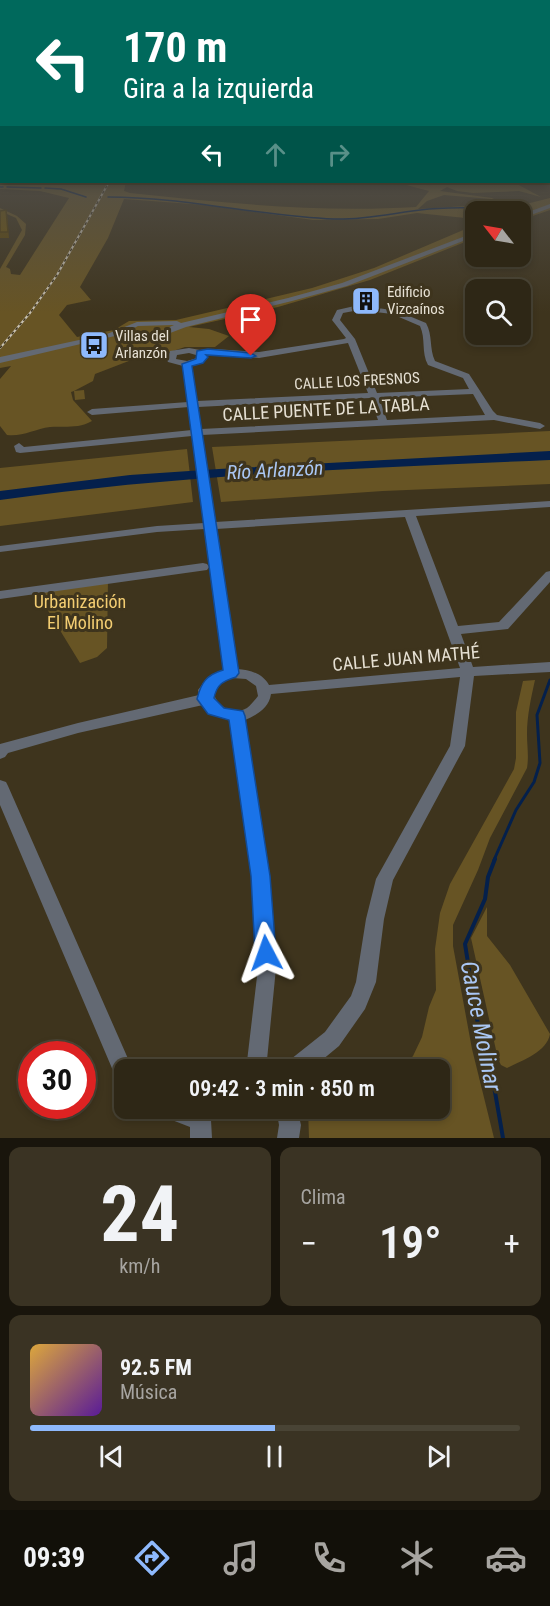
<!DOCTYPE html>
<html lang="es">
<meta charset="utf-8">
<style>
:root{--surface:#2e2716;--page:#3a3323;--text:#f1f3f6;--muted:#a7a5a1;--line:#494435;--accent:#8eb9fc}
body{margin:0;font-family:"Roboto Condensed",sans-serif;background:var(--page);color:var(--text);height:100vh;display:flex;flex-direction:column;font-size:22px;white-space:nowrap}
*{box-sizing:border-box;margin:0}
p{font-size:20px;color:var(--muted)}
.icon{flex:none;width:33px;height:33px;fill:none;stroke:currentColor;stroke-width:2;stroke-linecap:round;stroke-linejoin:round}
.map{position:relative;height:1138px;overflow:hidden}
.panel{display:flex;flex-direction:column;gap:9px;padding:9px;background:#19150c;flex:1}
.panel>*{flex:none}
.banner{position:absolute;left:0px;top:0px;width:550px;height:183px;box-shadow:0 3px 9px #0003,0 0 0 2px var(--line);background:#00695c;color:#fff;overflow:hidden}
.needle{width:39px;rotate:301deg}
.controls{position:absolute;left:465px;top:201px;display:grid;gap:12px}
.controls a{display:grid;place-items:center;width:66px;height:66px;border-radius:12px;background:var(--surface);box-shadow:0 3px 9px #0003,0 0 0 2px var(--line);font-size:30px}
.speed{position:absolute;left:18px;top:1041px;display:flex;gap:12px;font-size:30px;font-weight:700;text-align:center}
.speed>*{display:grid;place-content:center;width:78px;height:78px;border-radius:50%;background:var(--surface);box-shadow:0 3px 9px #0003,0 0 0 2px var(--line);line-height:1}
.speed .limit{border:9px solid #d22;background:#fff;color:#111}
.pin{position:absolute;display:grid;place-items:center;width:51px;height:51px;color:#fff;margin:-62px -26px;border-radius:50% 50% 50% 0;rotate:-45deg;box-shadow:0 0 6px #0007}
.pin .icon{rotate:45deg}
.me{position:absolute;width:66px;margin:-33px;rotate:356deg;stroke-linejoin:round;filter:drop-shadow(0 0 4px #0008)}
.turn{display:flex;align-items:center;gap:21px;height:126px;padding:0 24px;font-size:27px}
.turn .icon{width:78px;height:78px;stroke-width:2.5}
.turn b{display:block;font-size:42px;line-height:51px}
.lanes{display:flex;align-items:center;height:57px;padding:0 24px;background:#0003;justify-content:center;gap:30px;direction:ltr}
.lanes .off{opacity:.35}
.big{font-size:45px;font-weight:600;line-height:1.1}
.panel .widget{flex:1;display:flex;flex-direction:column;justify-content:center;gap:9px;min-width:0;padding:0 21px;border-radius:12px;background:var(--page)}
.panel .dial{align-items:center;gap:0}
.dial b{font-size:78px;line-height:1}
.song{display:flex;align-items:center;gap:18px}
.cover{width:72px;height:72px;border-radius:9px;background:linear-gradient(135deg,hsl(40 70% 55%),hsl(270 70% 35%))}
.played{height:6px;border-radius:3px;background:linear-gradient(90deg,var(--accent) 50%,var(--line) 50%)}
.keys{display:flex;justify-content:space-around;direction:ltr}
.heat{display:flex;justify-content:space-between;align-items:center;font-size:33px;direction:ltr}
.panel .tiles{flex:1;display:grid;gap:9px;grid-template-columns:1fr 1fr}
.widget:last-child{grid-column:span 2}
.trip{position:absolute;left:114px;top:1059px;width:336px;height:60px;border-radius:12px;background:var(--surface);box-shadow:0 3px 9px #0003,0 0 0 2px var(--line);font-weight:600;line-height:60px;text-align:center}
.tab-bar{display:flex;height:96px;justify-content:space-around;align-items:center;background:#121009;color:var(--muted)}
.tab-bar .icon{width:42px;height:42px}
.tab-bar .current{color:var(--accent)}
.tab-bar b{font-size:27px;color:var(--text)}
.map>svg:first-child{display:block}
.green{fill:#675424;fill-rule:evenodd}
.water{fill:#04204c}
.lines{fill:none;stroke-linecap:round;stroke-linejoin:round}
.stream-far2{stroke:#04204c;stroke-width:1.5}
.stream-far1{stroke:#04204c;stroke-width:3}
.stream{stroke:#04204c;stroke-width:4}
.minor{fill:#636973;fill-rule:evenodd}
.rail-casing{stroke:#c7c0b1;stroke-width:2}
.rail{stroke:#3e341d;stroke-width:1.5;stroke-dasharray:3;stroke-linecap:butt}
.wall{fill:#5d4709}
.building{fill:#6c530b;stroke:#4c3a08;stroke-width:1.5}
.route{fill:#1a73e8;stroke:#114b97;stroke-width:1.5}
.labels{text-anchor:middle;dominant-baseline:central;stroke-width:6;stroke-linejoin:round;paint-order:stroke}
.far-poi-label{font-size:15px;fill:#e6e0d3;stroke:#3e341d;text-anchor:start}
.far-street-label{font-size:15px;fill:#e6e0d3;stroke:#3e341d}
.street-label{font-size:18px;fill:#e6e0d3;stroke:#3e341d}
.park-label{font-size:18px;fill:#f3cd72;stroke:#3e341d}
.water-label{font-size:20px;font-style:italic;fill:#aac7f4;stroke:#3e341d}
.near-water-label{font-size:24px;font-style:italic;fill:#aac7f4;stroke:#3e341d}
</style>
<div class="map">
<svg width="550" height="1138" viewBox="0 0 550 1138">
<rect width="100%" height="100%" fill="#3e341d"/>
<!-- green -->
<path class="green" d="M1 174 2 182H126L124 191 130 193C225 203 320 213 416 207L429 191 395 182C408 182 421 186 434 185V182H517V184L541 197 519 191 473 193 457 191 447 187 440 191 492 198 506 205 530 203 550 198V210L521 220 520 212H476L475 219 417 213 378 219 313 220 205 205 124 199 108 238 80 287 91 300 67 305 59 315 77 337 114 330 129 321 176 320 312 288 374 268 475 225V238L370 280 278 307 189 327 209 329 229 336 215 347H185L167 353 160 349 95 374 93 381 74 391 84 390 85 399 75 400 74 391 71 392 73 400 92 421C78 429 64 426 50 427 35 429 22 437 7 435L0 426V379L11 366 0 368V269L22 230 16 218 0 211V208L17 216 26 224 25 235 6 267 10 269 11 274 20 275 69 198 40 191 0 189ZM444 195 491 199 500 204 418 209 427 201Z
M550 431V484L383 491 221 502 212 447Z
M187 449 193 502 0 526V468Z
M108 580 107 648 97 657 80 663 36 591Z
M535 680C531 698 527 716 527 734 527 746 529 756 527 768L490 838 478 870 453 925V946L472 1049 494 1138H309L308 1109 440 1108V1070L402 1069 413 1056 422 1037 429 1007 436 990 435 949 440 913 450 884 514 769 516 758V712L523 681Z
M487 907V936L510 965 550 1034C547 1052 521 1061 507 1068L501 1065 498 1059 471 938Z"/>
<!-- water -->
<path class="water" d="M550 451V460C366 468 182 474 0 500V491L130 475 219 469Z"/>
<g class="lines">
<!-- stream-far2 -->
<path class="stream-far2" d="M0 187H3
M7 187 41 188
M45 188 61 189 86 197
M108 197C184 197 259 216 334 219 368 220 396 212 429 209 462 206 496 209 529 205"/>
<!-- stream-far1 -->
<path class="stream-far1" d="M494 860 516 810 534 782 540 763 537 715 550 680"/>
<!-- stream -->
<path class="stream" d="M495 859 488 877 485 899 465 944 479 1031 495 1092 503 1138"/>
<!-- minor -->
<path class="minor" d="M550 204V208L520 219V215Z
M476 232V236L347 286 292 301 186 327 149 341 131 342 119 335 0 363V357L107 334 137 322 177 321 181 323 288 298 342 283ZM174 325C158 332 144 342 127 334L128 331 138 326Z
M359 305 397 311 426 323C433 336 429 348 435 361L469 374 493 411 497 415 540 423 545 426 540 429 494 420 202 435 215 522 550 501V507L416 516 458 626 499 622 546 572 550 571V582L508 629 461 634 473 667 550 662V672L474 676 465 746 393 880 384 919 376 982 365 1009 339 1046 310 1070H283L286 1063 325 1032 351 996 356 982 366 919 376 879 450 746 460 677 271 694C269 708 257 715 245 720L270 876 276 968 266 1070H246L258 968 252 876 230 720 210 712 203 705 78 733 8 753 5 757 0 759V744L78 723 199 695 198 690 208 677 224 671 205 529 157 532 0 552V546L157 526 204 523 192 436 20 453 16 452 14 446 19 443 24 447 192 430 189 407 92 415 87 412 92 409 188 402 183 366 168 362 167 360 170 351 189 348 200 350 214 349 259 352 344 339 346 338 332 320 337 310ZM359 310 392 314 420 326C426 339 421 352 428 365L463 378 469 389 377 393 355 339 340 320 343 313ZM348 343 368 393 197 401 191 365 205 361V355L214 353 259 358ZM189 353 196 355 197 358 187 361 176 359 177 355ZM473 394 485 415 387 420 379 398ZM370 398 378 420 201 429 198 407ZM405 517 460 668 269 685C262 673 250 670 237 669L216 529ZM232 678 246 679 256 686 258 696C255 700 251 705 247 708 233 716 215 706 213 690L218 683Z
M203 563 207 564 209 567 207 570 0 599V591Z
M0 780 6 782 8 786 133 1070H124V1083L117 1080 0 805Z
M156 1108H214L211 1120 212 1138H190V1127L159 1115Z
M276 1108H297L301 1125 299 1138H277L279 1125Z"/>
<!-- rail casing -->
<g class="rail-casing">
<path id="rail" d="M0 348 30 313 57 275 109 182"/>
</g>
<!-- rail -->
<use href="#rail" class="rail"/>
</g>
<!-- wall -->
<path class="wall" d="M0 211 7 216 9 238H0Z"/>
<!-- building -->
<path class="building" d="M0 154H2V165L0 167Z
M6 210 8 232H0V211Z"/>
<!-- sky -->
<linearGradient id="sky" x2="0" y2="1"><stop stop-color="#221d10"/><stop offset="0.49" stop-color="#52504c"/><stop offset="1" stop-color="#52504c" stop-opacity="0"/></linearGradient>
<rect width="550" height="313" fill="url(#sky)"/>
<!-- route -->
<path class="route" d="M208 349 251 353 256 356 251 358 206 355 208 357 203 363 192 366 239 673 236 677C223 681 217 684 214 698L224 708 243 711 245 716 270 876 276 953 273 960 266 963 258 960 255 953 251 876 229 720 208 714 197 699C201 683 206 675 223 670L182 364 196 359 197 351Z"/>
<!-- icons -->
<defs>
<g id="building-square" transform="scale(1.5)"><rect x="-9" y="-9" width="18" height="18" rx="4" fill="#8eb9fc" stroke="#3e341d"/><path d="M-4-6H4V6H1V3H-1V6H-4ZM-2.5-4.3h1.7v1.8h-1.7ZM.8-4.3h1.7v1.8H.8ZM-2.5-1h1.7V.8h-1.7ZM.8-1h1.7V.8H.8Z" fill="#111"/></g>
<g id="bus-square" transform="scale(1.5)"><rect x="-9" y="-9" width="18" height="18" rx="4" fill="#8eb9fc" stroke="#3e341d"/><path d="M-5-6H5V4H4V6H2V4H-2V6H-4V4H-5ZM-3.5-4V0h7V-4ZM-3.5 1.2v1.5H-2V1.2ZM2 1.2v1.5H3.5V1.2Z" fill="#111"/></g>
</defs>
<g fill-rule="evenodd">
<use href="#building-square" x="366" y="301"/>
<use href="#bus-square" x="94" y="345"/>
</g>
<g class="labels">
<!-- far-poi labels -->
<g class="far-poi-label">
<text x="387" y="292">Edificio<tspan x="387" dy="17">Vizcaínos</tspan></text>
<text x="115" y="336">Villas del<tspan x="115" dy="17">Arlanzón</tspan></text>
</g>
<!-- far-street labels -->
<g class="far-street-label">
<text transform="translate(357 381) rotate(-3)">CALLE LOS FRESNOS</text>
</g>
<!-- street labels -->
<g class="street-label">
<text transform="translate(326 409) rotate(-3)">CALLE PUENTE DE LA TABLA</text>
<text transform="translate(406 658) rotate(-5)">CALLE JUAN MATHÉ</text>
</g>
<!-- park labels -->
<g class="park-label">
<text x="80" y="601">Urbanización<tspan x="80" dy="21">El Molino</tspan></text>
</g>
<!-- water labels -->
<g class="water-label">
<text transform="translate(275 470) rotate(-3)">Río Arlanzón</text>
</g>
<!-- near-water labels -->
<g class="near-water-label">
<text transform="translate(481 1026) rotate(79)">Cauce Molinar</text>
</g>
</g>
</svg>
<div class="controls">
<a><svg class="needle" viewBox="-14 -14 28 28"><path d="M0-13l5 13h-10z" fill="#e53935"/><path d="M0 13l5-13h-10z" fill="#a7a5a1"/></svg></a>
<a><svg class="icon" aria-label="search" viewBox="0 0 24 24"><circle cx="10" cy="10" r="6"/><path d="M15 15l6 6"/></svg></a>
</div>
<div class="speed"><div class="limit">30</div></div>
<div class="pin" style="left:251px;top:356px;background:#d93025"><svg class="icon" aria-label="arrive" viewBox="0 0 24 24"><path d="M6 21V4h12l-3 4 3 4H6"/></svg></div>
<svg class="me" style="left:266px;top:953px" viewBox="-20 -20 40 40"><path d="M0-17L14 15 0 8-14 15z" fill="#1a73e8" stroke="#fff" stroke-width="4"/></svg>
<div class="trip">09:42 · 3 min · 850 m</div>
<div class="banner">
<div class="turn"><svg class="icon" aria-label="left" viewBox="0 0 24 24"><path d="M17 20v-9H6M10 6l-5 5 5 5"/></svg><div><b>170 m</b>Gira a la izquierda</div></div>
<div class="lanes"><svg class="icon" aria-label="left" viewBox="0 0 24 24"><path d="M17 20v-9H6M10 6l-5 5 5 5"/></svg><svg class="icon off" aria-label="ahead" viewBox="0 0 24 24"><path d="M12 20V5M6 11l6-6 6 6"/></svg><svg class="icon off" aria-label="right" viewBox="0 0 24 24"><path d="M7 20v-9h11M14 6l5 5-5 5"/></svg></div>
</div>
</div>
<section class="panel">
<div class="tiles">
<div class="widget dial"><b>24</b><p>km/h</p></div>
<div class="widget"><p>Clima</p>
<div class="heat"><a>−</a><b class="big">19°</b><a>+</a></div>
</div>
<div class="widget">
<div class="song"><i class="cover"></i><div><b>92.5 FM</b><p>Música</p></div></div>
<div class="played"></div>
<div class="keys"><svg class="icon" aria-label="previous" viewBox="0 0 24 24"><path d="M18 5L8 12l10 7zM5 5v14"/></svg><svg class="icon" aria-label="pause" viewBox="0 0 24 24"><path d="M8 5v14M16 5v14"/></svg><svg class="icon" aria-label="next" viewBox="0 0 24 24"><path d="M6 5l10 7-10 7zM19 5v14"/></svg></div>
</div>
</div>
</section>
<nav class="tab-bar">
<b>09:39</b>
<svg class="icon current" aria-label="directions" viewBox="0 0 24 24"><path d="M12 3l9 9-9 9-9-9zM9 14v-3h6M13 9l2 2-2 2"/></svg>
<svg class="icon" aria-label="music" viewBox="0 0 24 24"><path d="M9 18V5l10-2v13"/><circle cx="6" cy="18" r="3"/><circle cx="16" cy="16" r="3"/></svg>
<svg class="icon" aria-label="phone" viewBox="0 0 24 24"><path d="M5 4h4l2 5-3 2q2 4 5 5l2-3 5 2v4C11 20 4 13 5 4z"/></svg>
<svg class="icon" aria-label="climate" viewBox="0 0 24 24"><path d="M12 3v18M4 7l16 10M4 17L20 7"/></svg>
<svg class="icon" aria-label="car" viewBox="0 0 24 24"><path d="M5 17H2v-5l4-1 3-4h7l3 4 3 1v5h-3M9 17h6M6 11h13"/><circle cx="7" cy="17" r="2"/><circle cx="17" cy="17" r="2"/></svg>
</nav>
